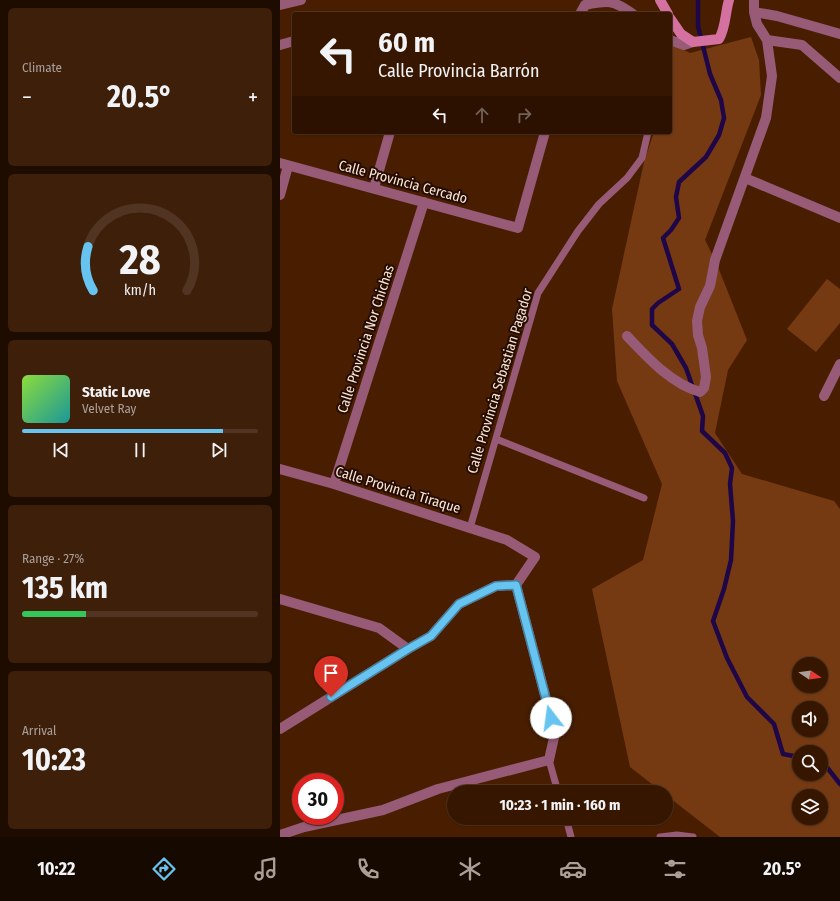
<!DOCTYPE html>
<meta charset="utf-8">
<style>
:root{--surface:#371600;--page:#3e1f0a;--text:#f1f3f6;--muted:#aa9f99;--line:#513522;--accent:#67c4f0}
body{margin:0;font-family:"Fira Sans Condensed",sans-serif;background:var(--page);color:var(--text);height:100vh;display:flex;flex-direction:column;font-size:15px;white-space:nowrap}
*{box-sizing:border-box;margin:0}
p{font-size:13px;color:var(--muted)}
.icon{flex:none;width:22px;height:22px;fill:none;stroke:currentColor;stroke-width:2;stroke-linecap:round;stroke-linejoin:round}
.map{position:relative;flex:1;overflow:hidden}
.sheet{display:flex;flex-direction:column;gap:8px;padding:8px;background:#1e0c00;width:280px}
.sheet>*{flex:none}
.top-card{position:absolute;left:12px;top:12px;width:380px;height:122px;border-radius:4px;box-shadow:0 1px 3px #0004,0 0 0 1px var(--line);background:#371600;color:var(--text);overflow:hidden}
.needle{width:26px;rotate:103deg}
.tools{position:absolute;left:512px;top:657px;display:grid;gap:8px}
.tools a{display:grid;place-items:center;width:36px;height:36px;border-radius:50%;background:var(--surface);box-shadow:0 1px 3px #0004,0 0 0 1px var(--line);font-size:20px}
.speed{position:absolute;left:12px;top:773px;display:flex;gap:8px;font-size:20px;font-weight:700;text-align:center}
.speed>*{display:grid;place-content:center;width:52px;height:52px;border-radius:50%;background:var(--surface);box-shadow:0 1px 3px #0004,0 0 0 1px var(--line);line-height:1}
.speed .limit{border:6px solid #d22;background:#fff;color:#111}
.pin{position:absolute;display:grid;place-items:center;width:34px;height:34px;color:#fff;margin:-41px -17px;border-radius:50% 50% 50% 0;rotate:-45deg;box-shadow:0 0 4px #0007}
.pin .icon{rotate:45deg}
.me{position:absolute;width:44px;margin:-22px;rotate:345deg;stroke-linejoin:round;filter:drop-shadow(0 0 3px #0008)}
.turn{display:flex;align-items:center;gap:14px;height:84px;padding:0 20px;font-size:18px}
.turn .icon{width:52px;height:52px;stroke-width:2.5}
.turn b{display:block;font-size:28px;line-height:34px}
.lanes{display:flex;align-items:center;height:38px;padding:0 20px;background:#0003;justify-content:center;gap:20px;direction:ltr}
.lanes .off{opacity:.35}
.big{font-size:30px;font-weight:700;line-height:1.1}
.sheet .widget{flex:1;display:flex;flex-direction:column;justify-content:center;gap:6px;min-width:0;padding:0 14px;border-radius:6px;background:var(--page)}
.sheet .dial{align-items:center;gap:0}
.dial svg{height:104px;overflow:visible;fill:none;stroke:var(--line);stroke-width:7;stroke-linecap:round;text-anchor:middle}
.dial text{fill:var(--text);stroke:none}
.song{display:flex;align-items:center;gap:12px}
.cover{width:48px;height:48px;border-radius:6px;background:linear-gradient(135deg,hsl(90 70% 55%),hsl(180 70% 35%))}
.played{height:4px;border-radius:2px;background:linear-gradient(90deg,var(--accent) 85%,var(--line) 85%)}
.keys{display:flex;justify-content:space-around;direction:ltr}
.heat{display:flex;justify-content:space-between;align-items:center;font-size:22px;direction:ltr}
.charge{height:6px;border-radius:3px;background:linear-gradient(90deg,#34c759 27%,var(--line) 0)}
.trip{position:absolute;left:167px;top:785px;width:226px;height:40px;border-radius:20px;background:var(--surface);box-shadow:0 1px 3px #0004,0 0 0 1px var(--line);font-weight:700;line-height:40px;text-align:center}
.tab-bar{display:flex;height:64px;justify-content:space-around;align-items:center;background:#160900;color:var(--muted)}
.tab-bar .icon{width:28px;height:28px}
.tab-bar .selected{color:var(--accent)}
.tab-bar b{font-size:18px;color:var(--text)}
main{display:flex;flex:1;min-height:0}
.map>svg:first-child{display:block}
.green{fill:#753a12;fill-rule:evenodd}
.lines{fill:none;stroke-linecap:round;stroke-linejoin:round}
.stream{stroke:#1e0648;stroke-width:4.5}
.lane{stroke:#975a77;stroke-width:7}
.street{stroke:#975a77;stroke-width:10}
.secondary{stroke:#d471a1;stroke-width:10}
.route-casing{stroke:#437f9c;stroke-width:10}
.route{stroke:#67c4f0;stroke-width:7}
.labels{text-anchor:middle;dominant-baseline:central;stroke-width:4;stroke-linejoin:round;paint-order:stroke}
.street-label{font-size:14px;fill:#fbe5d9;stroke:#250c01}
</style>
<main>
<section class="sheet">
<div class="widget"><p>Climate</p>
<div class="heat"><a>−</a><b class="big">20.5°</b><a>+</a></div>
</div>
<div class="widget dial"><svg viewBox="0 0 100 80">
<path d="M14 69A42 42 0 1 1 86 69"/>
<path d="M14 69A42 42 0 0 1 10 35" stroke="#67c4f0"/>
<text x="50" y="56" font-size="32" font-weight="700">28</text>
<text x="50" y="72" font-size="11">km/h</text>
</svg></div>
<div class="widget">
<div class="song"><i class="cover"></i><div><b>Static Love</b><p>Velvet Ray</p></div></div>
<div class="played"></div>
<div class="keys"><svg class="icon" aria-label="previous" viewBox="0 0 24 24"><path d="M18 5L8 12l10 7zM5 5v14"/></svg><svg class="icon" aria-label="pause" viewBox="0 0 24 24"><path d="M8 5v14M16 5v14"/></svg><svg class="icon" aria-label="next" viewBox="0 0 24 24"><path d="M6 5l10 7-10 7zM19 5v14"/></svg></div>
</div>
<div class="widget"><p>Range · 27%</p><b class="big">135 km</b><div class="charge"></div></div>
<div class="widget"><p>Arrival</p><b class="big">10:23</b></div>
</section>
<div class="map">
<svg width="560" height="837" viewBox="0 0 560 837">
<rect width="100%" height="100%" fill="#491e00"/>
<!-- green -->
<path class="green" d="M471 37 479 60 481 95 425 240 436 262 467 340 448 370 435 433 462 474 554 501 560 509V837H440L386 795V792H382L350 767 312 589 363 560 382 484 337 381 332 309 364 162 374 132H390V43L410 53ZM519 664H541V686H519ZM519 708H541V730H519ZM519 752H541V774H519ZM519 796H541V818H519Z
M547 279 560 289V323L536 352 507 329Z"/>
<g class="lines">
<!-- stream -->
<path class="stream" d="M418 0V26L430 74 441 100 444 118 439 135 426 157 399 182 396 197 399 218 391 230 383 238 399 289 378 303 372 309V325L392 344 406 368 423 416 422 431 445 453 452 468 450 484 453 521 451 560 444 589 433 621 447 658 467 697 494 724 503 754 519 757
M541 762H543L560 784"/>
<!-- lane -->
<path class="lane" d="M216 439 364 498
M190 528 258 293 298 231 319 204 347 178 362 158 368 132
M269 760 278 792
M286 818 291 837
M380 837 397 835 413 837"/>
<!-- street -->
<path class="street" d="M0 5 21 0
M474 12 497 16 560 34
M300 14 305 5C329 0 333 0 353 14
M390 40 404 45 413 42
M487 40 522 45 560 78
M0 45 14 41
M0 163 238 228 265 132
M465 178 560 218
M94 188 110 132
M0 195 8 166
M347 336C367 357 391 384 420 392L424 388 426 377 422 348 418 335 417 321 420 307 430 286 435 260 486 118 492 76 487 40 477 24 474 12V0
M544 396 560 364
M0 469 54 484 227 540 255 557 236 585 275 733 269 760 158 789 103 810 24 827 0 835
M54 484 144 202
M0 599 99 628 128 649
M0 729 128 649 151 636 179 604 216 586 236 585"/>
<!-- secondary -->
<path class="secondary" d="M380 0 388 14
M390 18 401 34 413 42 439 39C446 27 445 13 449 0"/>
</g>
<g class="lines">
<!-- route casing -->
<g class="route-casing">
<path id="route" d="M51 697 128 649 151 636 179 604 216 586 236 585 271 718"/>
</g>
<!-- route -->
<use href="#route" class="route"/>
</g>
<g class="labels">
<!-- street labels -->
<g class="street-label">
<text transform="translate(123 182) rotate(15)">Calle Provincia Cercado</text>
<text transform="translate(86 339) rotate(-72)">Calle Provincia Nor Chichas</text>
<text transform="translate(220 381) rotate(-73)">Calle Provincia Sebastian Pagador</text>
<text transform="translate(118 490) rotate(17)">Calle Provincia Tiraque</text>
</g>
</g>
</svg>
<div class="tools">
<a><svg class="needle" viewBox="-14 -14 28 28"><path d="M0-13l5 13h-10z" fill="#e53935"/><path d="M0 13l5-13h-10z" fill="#aa9f99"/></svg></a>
<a><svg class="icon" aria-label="sound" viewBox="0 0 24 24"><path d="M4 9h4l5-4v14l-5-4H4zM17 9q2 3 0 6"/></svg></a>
<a><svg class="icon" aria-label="search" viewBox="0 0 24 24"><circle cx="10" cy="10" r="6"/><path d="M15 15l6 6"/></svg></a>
<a><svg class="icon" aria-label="layers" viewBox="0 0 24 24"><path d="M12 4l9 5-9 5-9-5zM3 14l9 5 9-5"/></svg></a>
</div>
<div class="speed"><div class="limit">30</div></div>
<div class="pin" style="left:51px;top:697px;background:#d93025"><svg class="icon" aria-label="arrive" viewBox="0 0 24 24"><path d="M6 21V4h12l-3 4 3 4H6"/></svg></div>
<svg class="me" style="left:271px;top:718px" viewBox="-20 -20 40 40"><circle r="19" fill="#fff"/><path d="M0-13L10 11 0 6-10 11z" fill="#67c4f0"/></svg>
<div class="trip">10:23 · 1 min · 160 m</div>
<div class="top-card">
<div class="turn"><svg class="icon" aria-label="left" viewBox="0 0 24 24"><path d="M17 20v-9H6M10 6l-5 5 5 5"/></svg><div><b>60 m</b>Calle Provincia Barrón</div></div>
<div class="lanes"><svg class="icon" aria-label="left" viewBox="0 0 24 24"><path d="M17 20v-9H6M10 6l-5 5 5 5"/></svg><svg class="icon off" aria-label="ahead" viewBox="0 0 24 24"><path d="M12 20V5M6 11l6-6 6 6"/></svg><svg class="icon off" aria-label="right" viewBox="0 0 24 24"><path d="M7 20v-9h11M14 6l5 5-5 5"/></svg></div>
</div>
</div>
</main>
<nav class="tab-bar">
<b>10:22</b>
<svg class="icon selected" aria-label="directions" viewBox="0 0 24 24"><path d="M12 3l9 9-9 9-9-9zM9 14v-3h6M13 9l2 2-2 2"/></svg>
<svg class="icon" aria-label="music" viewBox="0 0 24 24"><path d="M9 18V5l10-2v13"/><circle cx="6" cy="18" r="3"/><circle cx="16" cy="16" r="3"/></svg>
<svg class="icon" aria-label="phone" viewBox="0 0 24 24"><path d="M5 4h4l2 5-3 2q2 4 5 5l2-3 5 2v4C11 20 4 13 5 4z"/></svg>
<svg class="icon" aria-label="climate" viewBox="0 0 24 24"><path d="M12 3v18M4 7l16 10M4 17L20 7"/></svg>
<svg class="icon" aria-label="car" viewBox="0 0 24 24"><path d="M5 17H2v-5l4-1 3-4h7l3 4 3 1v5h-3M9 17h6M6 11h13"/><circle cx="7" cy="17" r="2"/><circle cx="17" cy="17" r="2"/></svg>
<svg class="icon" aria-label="filters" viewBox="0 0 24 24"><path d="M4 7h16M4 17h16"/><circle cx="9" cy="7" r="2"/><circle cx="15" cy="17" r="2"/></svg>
<b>20.5°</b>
</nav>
